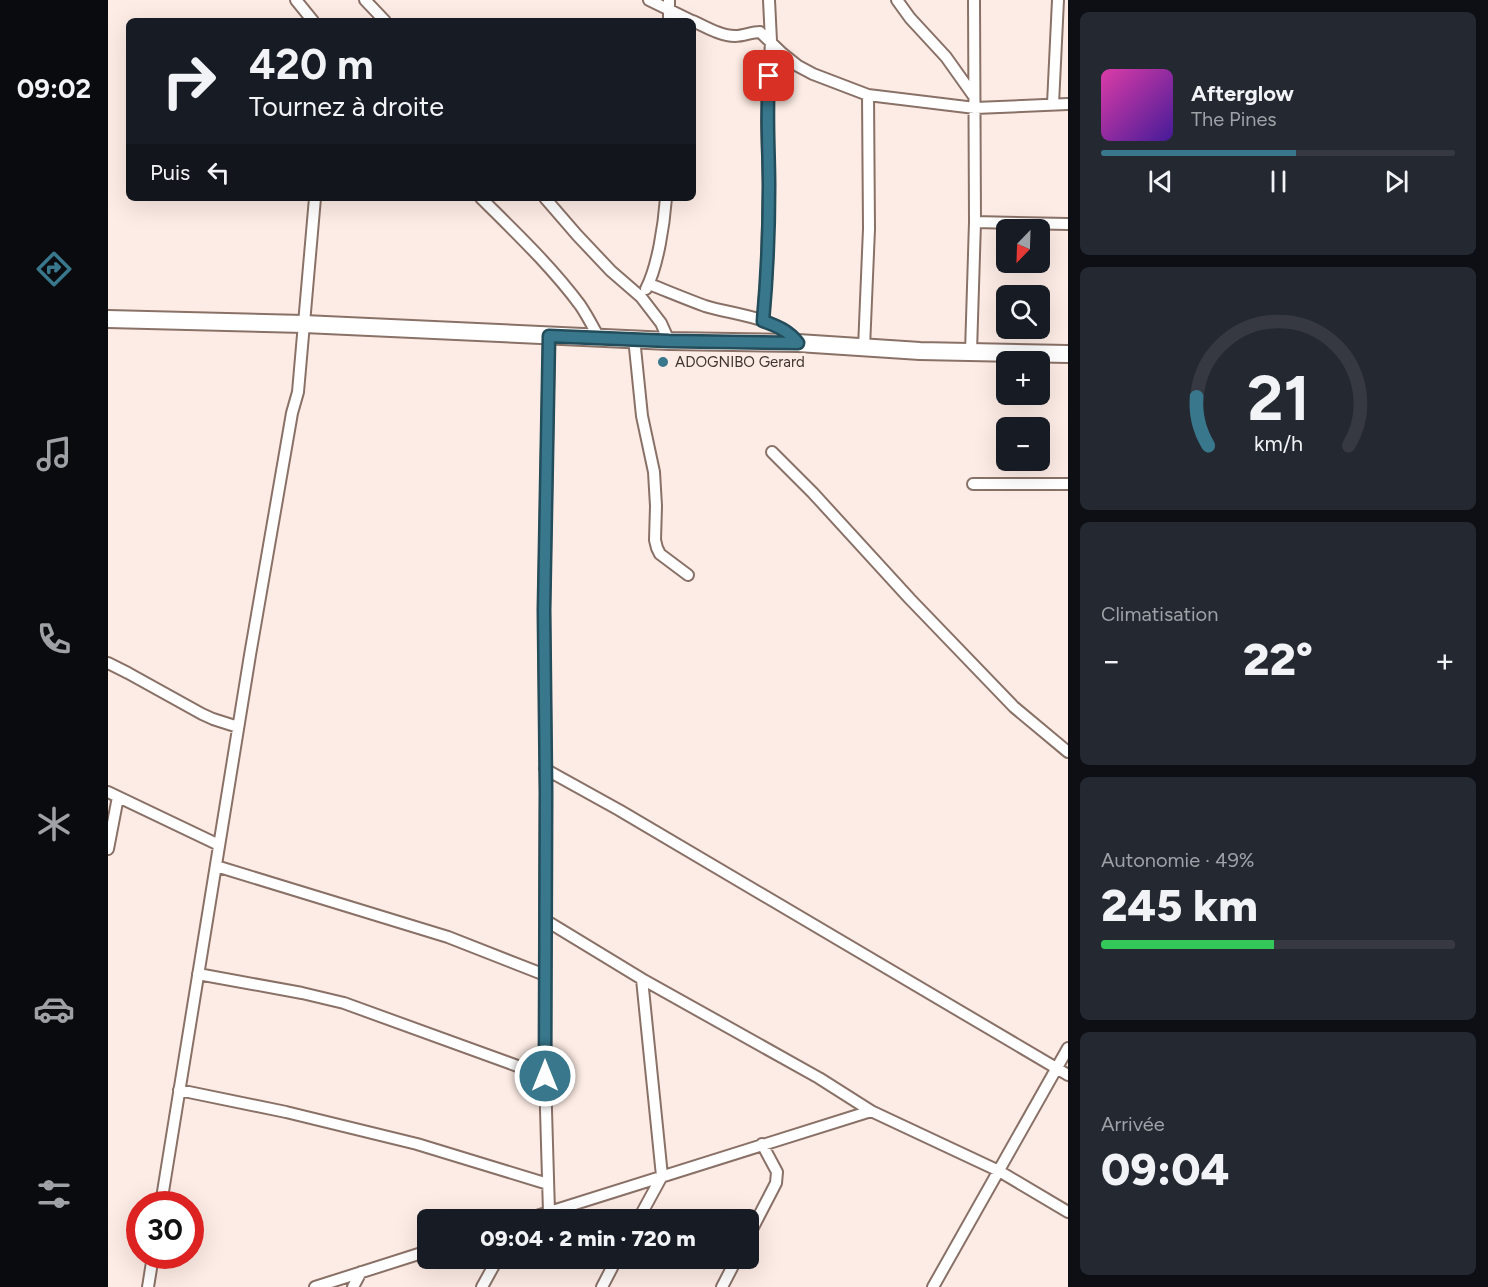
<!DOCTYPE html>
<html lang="fr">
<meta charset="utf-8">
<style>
:root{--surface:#171b24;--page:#242831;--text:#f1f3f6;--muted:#9ea1a6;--line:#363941;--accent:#38778c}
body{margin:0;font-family:Figtree,sans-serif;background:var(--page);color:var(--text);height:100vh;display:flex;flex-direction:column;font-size:22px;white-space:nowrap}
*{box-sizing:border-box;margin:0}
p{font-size:20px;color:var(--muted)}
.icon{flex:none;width:33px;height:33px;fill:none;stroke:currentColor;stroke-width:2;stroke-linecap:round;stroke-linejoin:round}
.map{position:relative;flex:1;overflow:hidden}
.sheet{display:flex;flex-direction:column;gap:12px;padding:12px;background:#0d0f14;width:420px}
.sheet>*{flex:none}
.top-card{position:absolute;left:18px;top:18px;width:570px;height:183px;border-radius:9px;box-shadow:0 6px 24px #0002;background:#171b24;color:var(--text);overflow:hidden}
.needle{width:39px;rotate:203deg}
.buttons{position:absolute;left:888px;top:219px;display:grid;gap:12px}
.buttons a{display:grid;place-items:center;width:54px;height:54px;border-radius:9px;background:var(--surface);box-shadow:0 6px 24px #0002;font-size:30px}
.speed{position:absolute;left:18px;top:1191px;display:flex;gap:12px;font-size:30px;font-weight:700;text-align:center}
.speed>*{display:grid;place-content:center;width:78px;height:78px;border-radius:50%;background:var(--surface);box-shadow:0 6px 24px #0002;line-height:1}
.speed .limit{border:9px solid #d22;background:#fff;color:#111}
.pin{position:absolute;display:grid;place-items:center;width:51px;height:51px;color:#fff;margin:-26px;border-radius:12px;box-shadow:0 3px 9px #0006}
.me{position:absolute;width:66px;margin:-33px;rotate:0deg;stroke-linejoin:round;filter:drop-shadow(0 0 4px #0008)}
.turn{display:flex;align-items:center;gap:21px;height:126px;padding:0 24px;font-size:27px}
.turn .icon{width:78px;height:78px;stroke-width:2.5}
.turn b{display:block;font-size:42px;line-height:51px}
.then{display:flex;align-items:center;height:57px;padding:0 24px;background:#0003;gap:12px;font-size:22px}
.big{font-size:45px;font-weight:800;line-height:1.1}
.sheet .tile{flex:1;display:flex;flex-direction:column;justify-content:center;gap:9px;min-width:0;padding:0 21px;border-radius:9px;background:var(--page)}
.sheet .dial{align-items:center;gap:0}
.dial svg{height:156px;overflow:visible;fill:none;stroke:var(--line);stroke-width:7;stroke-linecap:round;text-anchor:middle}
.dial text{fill:var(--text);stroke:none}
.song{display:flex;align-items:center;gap:18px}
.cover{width:72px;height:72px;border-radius:9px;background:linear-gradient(135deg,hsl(320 70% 55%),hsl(260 70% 35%))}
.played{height:6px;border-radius:3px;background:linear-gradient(90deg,var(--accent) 55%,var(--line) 55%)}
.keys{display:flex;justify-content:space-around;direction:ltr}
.heat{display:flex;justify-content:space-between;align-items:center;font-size:33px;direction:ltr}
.charge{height:9px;border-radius:4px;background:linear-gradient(90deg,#34c759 49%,var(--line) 0)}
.trip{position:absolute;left:309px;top:1209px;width:342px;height:60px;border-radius:9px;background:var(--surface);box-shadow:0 6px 24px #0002;font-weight:800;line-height:60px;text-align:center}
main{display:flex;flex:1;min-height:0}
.tabs{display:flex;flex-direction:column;width:108px;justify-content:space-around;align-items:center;background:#090b0e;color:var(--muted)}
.tabs .icon{width:42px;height:42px}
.tabs .on{color:var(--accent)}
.tabs b{font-size:27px;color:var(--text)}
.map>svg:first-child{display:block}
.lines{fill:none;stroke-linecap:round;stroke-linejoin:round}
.street-casing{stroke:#8a7167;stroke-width:14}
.primary-casing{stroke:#8a7167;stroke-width:20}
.street{stroke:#fff;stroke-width:10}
.primary{stroke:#fff;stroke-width:16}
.route-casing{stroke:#244d5b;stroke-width:15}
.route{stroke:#38778c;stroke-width:10}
.poi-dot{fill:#38778c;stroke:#fdece5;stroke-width:2}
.labels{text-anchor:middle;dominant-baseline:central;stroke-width:6;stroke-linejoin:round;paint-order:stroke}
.poi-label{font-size:15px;fill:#3f342f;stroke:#fdece5;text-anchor:start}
</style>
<main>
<nav class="tabs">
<b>09:02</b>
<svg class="icon on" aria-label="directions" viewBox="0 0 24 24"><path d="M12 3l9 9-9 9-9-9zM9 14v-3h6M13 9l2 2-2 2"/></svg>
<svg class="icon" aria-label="music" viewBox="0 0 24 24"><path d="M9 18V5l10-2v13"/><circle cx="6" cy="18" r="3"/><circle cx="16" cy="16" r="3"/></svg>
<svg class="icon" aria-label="phone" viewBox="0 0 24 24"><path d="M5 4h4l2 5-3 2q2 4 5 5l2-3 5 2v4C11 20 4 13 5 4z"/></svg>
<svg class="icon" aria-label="climate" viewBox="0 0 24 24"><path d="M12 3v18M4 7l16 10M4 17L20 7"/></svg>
<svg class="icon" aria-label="car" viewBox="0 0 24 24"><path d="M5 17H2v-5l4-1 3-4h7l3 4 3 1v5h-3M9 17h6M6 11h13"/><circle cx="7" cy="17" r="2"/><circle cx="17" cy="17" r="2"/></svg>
<svg class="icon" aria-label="filters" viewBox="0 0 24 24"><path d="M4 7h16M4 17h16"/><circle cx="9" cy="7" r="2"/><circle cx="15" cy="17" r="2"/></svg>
</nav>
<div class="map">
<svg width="960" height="1287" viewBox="0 0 960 1287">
<rect width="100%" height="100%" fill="#fdece5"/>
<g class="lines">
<!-- street casing -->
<g class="street-casing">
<path id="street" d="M188 0 205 21
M257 0 277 21
M541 0 584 21
M561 0V21
M789 0 802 18 838 57 865 95
M585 21C598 27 613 36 627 36 636 36 643 32 652 32L675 54 690 66 705 74 760 95 867 108 960 104
M945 104 950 0
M373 198C407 232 443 266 472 305 479 315 485 327 491 338
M437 198 469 235 503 271 533 297 553 323 561 341
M867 222 960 224
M541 284C559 291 578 299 597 306 626 315 671 317 690 343
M538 289C550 266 556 224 558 198
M655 321 659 268 661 185 659 122 663 41 661 0
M441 336 436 610 438 792 437 920 534 979 711 1078 763 1111 891 1171 960 1212
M526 338 534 416 546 472 548 506 547 540 549 548 552 554 580 575
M756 348 761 229 760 95
M863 352 867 222 866 0
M664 452 705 493 802 599 906 707 960 752
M865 484H960
M0 663 20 673 94 714 105 719 130 727
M437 769 511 810 960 1075
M0 792 111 845
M0 849 10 797
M108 866 340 937 437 975
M437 920V1076L441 1212
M90 974 194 993 236 1003 437 1076
M71 1090 178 1112 309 1144 440 1184
M53 1204 142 655 184 413 190 392 207 198
M416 1220 763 1111
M530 1220 554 1176 534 979
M640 1237 668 1183 669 1172 654 1144
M40 1287 45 1256
M207 1287 320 1251
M245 1287 253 1272
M374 1287 390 1258
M494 1287 509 1258
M614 1287 629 1258
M825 1287 960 1048"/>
</g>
<!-- primary casing -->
<g class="primary-casing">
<path id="primary" d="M0 319 196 324 561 341 690 343 812 351 960 354"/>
</g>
<!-- street -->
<use href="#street" class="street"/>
<!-- primary -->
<use href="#primary" class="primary"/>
</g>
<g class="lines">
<!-- route casing -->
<g class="route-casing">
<path id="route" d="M437 1076 438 792 436 610 441 336 561 341 690 343C681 331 669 326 655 321 659 277 661 232 661 187 661 150 658 113 661 76"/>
</g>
<!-- route -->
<use href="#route" class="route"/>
</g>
<!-- markers -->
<circle class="poi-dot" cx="555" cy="362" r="6"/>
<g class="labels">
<!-- poi labels -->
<g class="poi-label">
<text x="567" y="362">ADOGNIBO Gerard</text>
</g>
</g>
</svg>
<div class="buttons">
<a><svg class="needle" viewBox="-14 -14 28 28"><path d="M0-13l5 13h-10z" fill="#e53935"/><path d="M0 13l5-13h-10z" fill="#9ea1a6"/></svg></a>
<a><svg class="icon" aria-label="search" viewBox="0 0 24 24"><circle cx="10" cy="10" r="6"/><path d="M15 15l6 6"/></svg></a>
<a>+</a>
<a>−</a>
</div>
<div class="speed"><div class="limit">30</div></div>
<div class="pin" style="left:661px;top:76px;background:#d93025"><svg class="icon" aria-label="arrive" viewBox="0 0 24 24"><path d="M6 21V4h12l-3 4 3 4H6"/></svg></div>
<svg class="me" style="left:437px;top:1076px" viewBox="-20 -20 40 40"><circle r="17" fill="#38778c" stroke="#fff" stroke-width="3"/><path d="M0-11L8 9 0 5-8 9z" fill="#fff"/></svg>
<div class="trip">09:04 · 2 min · 720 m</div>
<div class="top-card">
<div class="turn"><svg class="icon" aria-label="right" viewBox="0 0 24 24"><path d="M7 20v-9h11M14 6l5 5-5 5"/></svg><div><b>420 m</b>Tournez à droite</div></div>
<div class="then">Puis<svg class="icon" aria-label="left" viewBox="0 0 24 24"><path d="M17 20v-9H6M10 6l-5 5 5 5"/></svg></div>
</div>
</div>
<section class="sheet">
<div class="tile">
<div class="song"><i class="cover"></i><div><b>Afterglow</b><p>The Pines</p></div></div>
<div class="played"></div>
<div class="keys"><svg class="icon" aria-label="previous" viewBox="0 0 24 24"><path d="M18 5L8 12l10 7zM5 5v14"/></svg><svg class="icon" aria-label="pause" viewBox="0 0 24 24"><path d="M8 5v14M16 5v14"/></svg><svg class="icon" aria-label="next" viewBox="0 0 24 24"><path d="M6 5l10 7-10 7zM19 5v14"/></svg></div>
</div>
<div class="tile dial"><svg viewBox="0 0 100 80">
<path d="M14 69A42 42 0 1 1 86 69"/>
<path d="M14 69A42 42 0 0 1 8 44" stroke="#38778c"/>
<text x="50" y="56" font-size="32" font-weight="700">21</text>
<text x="50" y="72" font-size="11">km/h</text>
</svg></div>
<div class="tile"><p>Climatisation</p>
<div class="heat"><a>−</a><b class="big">22°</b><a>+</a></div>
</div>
<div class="tile"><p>Autonomie · 49%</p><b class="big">245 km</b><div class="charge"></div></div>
<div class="tile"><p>Arrivée</p><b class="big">09:04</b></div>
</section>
</main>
